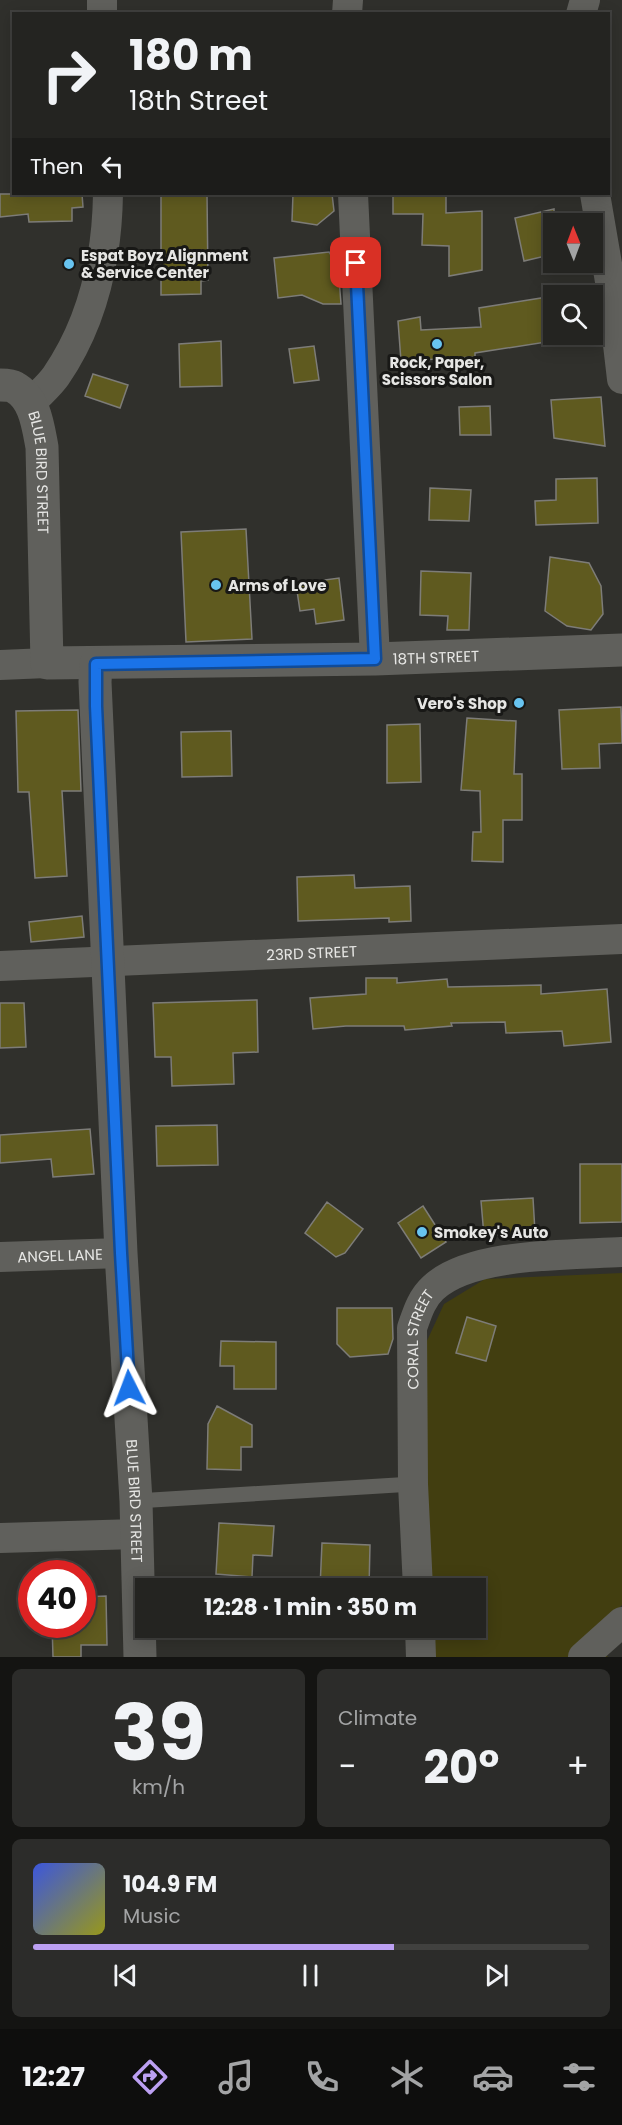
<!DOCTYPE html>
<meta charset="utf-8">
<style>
:root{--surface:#242421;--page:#2c2c2a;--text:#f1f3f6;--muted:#a3a4a5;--line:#41413f;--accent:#bca0f2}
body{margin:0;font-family:Poppins,sans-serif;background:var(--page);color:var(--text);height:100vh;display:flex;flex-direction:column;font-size:22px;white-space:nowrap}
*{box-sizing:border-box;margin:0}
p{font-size:20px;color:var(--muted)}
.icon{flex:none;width:33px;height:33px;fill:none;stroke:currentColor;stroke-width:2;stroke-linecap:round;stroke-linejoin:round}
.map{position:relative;height:1657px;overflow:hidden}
.drawer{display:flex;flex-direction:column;gap:12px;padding:12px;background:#141412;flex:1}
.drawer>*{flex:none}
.top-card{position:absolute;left:12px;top:12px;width:598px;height:183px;border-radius:0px;box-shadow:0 3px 15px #0003,0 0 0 2px var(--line);background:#242421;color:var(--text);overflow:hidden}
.needle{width:39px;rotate:359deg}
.controls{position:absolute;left:543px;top:213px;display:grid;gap:12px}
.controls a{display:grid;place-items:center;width:60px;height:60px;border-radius:0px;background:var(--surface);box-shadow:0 3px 15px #0003,0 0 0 2px var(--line);font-size:30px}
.speed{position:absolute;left:18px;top:1560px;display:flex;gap:12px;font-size:30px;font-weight:700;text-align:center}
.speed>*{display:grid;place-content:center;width:78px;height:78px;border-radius:50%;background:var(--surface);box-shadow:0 3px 15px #0003,0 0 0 2px var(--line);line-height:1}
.speed .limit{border:9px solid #d22;background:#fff;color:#111}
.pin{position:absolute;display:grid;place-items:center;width:51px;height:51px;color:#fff;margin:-26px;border-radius:12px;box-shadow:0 3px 9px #0006}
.me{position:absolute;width:66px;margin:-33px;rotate:357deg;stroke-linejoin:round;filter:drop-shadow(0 0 4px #0008)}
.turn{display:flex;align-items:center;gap:21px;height:126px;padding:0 18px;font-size:27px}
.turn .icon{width:78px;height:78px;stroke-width:2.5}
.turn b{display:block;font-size:42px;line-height:51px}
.then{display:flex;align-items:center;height:57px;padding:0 18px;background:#0003;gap:12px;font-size:22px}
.big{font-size:45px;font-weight:700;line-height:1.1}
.drawer .tile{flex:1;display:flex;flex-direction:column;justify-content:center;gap:9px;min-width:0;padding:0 21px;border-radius:9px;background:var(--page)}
.drawer .dial{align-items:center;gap:0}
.dial b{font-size:78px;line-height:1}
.song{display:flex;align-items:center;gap:18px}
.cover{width:72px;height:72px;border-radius:9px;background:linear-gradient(135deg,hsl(230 70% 55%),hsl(60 70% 35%))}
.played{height:6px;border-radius:3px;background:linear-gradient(90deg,var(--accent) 65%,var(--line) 65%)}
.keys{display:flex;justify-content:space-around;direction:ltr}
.heat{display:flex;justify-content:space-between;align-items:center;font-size:33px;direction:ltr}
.drawer .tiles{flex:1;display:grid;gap:12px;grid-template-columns:1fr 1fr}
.tile:last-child{grid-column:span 2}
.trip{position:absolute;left:135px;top:1578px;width:351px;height:60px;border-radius:0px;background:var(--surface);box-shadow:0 3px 15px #0003,0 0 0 2px var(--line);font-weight:700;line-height:60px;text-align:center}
.menu{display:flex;height:96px;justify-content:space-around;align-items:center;background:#0e0e0d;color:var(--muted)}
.menu .icon{width:42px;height:42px}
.menu .active{color:var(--accent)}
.menu b{font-size:27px;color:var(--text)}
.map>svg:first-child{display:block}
.green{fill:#423e10}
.building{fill:#5f5a1f;stroke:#7d7c78;stroke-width:1.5}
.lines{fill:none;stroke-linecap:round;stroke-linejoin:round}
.service{stroke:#60605c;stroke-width:15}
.minor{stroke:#60605c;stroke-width:30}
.tertiary{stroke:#60605c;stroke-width:33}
.route-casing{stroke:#114b97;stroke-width:15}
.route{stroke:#1a73e8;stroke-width:10}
.poi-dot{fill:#68c4f0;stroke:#181816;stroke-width:2}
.labels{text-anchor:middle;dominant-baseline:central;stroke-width:6;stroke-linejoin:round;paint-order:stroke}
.poi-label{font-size:15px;font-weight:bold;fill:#e6e6e4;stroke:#181816;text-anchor:start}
.street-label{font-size:15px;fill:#e6e6e4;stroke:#181816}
</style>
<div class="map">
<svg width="622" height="1657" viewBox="0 0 622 1657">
<rect width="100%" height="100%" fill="#30302c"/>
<!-- green -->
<path class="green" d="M622 1273V1605L589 1637 608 1657H434L433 1628H476V1588H431L423 1400 425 1345 444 1304 485 1279Z"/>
<!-- building -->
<path class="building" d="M0 194H82L83 207 72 208V221L29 222 28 214 0 217Z
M161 194H207L208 280 201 281V294L161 295Z
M293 194H332L334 211 317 225 292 221Z
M393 194H446V213L482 211V270L449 276V246L422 245 423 214H393Z
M554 209V254L524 261 515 218Z
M329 252 338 266 341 304H323L302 295 278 298 274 258Z
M554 296V334H571L572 338 475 353V357L401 361 398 321 420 317 421 330 481 327 479 308Z
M221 341 222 386 180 387 179 344Z
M314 346 319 380 294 383 289 349Z
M93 374 128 385 120 408 85 396Z
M601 397 605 446 554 438 551 400Z
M490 406 491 435H460L459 407Z
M597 478 598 523 536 525 535 501 556 500V479Z
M430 488 471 490 469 521 429 520Z
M246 529 252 639 186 642 181 532Z
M550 557 589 563 601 586 603 614 591 630 567 626 545 611Z
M421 571 471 573 469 630H447L448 616 420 615Z
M339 578 344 620 316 624 314 609 300 611 296 584Z
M621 707 622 743 599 744 600 768 562 769 559 710Z
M78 710 81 791H62L67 876 35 878 29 792H18L16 711Z
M467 718 516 721 514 774H522V820H503V862L472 861 473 832H481L480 791 461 790Z
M420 724 421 782 387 783V725Z
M231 731 232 776 182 777 181 732Z
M354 875 355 888 410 886 411 921 389 922V918L298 921 297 877Z
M82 916 84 937 31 942 29 922Z
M366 978H397V983L447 979 448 987 541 985V994L607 989 611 1042 564 1046 562 1031 506 1033 505 1022 451 1023 452 1026 405 1030 404 1026H346L313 1029 310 998 366 994Z
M257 1000 258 1052 233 1053 234 1084 172 1086 171 1057H155L153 1003Z
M0 1003H24L26 1047 0 1048Z
M217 1125 218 1165 157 1166 156 1126Z
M90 1129 94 1174 53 1177 51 1159 0 1163V1135Z
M580 1164H622V1222L580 1223Z
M533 1198 535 1232 484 1236 481 1201Z
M327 1202 363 1229 345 1253 336 1257 305 1233Z
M423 1206 446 1242 421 1258 398 1223Z
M337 1308H392L393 1339 388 1354 350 1357 337 1344Z
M467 1317 496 1326 486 1361 456 1353Z
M221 1341 276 1342V1389H234V1366H220Z
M217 1406 252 1425V1447H241V1470L207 1469 208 1424Z
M219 1523 274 1526 272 1556 253 1555 252 1577 216 1574Z
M322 1543 370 1545 369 1588H320Z
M106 1596 107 1645H81V1657H53L52 1624H82V1597Z"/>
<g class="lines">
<!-- service -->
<path class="service" d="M136 1501 413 1484"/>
<!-- minor -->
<g class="minor">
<path d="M102 0V14"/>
<path d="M347 14 348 0"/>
<path d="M581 14 585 0"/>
<path d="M353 194 375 659"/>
<path d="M595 194 612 293 622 379"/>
<path d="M31 403C39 394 49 386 56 376 93 322 107 258 108 194"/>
<path d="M0 665 47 663"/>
<path id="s1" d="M0 966 622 939"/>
<path id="s2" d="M0 1257 121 1253"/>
<path d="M0 1538 137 1534"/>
<path id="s3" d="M418 1588 413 1484 412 1328C417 1314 421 1299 433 1288 471 1252 572 1255 622 1252"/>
<path d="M420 1628 421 1657"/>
<path d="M583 1657 622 1622"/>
</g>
<!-- tertiary -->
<g class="tertiary">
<path id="s4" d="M0 385C4 385 11 385 14 387 35 398 38 426 42 447L47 663 375 659 622 650"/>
<path id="s5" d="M96 664 95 682 121 1253 136 1501 140 1657"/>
</g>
</g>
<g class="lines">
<!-- route casing -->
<g class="route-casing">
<path id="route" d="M129 1388 121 1253 96 706V664L375 659 356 263"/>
</g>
<!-- route -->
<use href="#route" class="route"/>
</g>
<!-- markers -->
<g class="poi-dot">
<circle cx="69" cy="264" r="6"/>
<circle cx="437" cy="344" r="6"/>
<circle cx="216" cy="585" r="6"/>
<circle cx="519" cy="703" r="6"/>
<circle cx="422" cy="1232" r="6"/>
</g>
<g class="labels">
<!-- poi labels -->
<g class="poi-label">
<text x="81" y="255">Espat Boyz Alignment<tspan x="81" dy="17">&amp; Service Center</tspan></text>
<text x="437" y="362" text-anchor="middle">Rock, Paper,<tspan x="437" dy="17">Scissors Salon</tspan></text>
<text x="228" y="585">Arms of Love</text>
<text x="507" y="703" text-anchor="end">Vero's Shop</text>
<text x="434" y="1232">Smokey's Auto</text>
</g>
<!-- street labels -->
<g class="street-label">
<text stroke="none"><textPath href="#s4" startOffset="108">BLUE BIRD STREET</textPath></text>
<text stroke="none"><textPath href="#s4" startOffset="688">18TH STREET</textPath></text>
<text stroke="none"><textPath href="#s1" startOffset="312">23RD STREET</textPath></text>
<text stroke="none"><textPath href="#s2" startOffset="60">ANGEL LANE</textPath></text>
<text stroke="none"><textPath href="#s3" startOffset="250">CORAL STREET</textPath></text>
<text stroke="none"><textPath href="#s5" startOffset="838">BLUE BIRD STREET</textPath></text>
</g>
</g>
</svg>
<div class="controls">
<a><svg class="needle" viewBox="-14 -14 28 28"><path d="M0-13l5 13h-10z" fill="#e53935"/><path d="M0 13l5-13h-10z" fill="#a3a4a5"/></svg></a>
<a><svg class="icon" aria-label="search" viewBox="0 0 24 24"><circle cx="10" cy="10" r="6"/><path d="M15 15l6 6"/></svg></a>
</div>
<div class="speed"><div class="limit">40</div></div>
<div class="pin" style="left:356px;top:263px;background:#d93025"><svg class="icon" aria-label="arrive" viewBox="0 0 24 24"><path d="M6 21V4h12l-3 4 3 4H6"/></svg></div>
<svg class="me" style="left:129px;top:1388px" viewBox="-20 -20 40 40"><path d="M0-17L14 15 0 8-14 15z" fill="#1a73e8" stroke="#fff" stroke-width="4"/></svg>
<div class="trip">12:28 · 1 min · 350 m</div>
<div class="top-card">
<div class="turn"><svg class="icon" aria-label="right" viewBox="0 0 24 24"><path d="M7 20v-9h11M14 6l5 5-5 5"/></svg><div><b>180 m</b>18th Street</div></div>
<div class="then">Then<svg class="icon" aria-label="left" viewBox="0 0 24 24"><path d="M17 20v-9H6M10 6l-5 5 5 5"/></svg></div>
</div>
</div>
<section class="drawer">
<div class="tiles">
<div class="tile dial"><b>39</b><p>km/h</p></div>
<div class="tile"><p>Climate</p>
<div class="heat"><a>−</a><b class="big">20°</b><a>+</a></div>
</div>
<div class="tile">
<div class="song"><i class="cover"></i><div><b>104.9 FM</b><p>Music</p></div></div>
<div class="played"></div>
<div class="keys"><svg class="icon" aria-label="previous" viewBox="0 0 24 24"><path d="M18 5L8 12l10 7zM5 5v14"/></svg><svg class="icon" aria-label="pause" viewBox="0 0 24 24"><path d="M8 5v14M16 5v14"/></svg><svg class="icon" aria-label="next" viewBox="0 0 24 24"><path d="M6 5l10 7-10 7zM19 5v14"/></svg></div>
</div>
</div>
</section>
<nav class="menu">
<b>12:27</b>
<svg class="icon active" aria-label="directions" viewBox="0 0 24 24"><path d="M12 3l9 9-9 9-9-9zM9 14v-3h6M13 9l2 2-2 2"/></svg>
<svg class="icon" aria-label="music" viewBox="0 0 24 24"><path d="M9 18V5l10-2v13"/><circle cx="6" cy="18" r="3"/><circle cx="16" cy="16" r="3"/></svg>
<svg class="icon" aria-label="phone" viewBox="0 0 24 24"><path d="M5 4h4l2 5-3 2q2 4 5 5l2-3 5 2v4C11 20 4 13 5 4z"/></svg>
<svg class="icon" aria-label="climate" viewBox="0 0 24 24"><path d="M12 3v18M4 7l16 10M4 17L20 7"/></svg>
<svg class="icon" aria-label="car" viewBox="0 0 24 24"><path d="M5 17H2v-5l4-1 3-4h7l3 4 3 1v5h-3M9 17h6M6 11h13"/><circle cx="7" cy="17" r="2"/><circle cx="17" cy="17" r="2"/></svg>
<svg class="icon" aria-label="filters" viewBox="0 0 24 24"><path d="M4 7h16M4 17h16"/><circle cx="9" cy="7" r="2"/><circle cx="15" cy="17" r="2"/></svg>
</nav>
